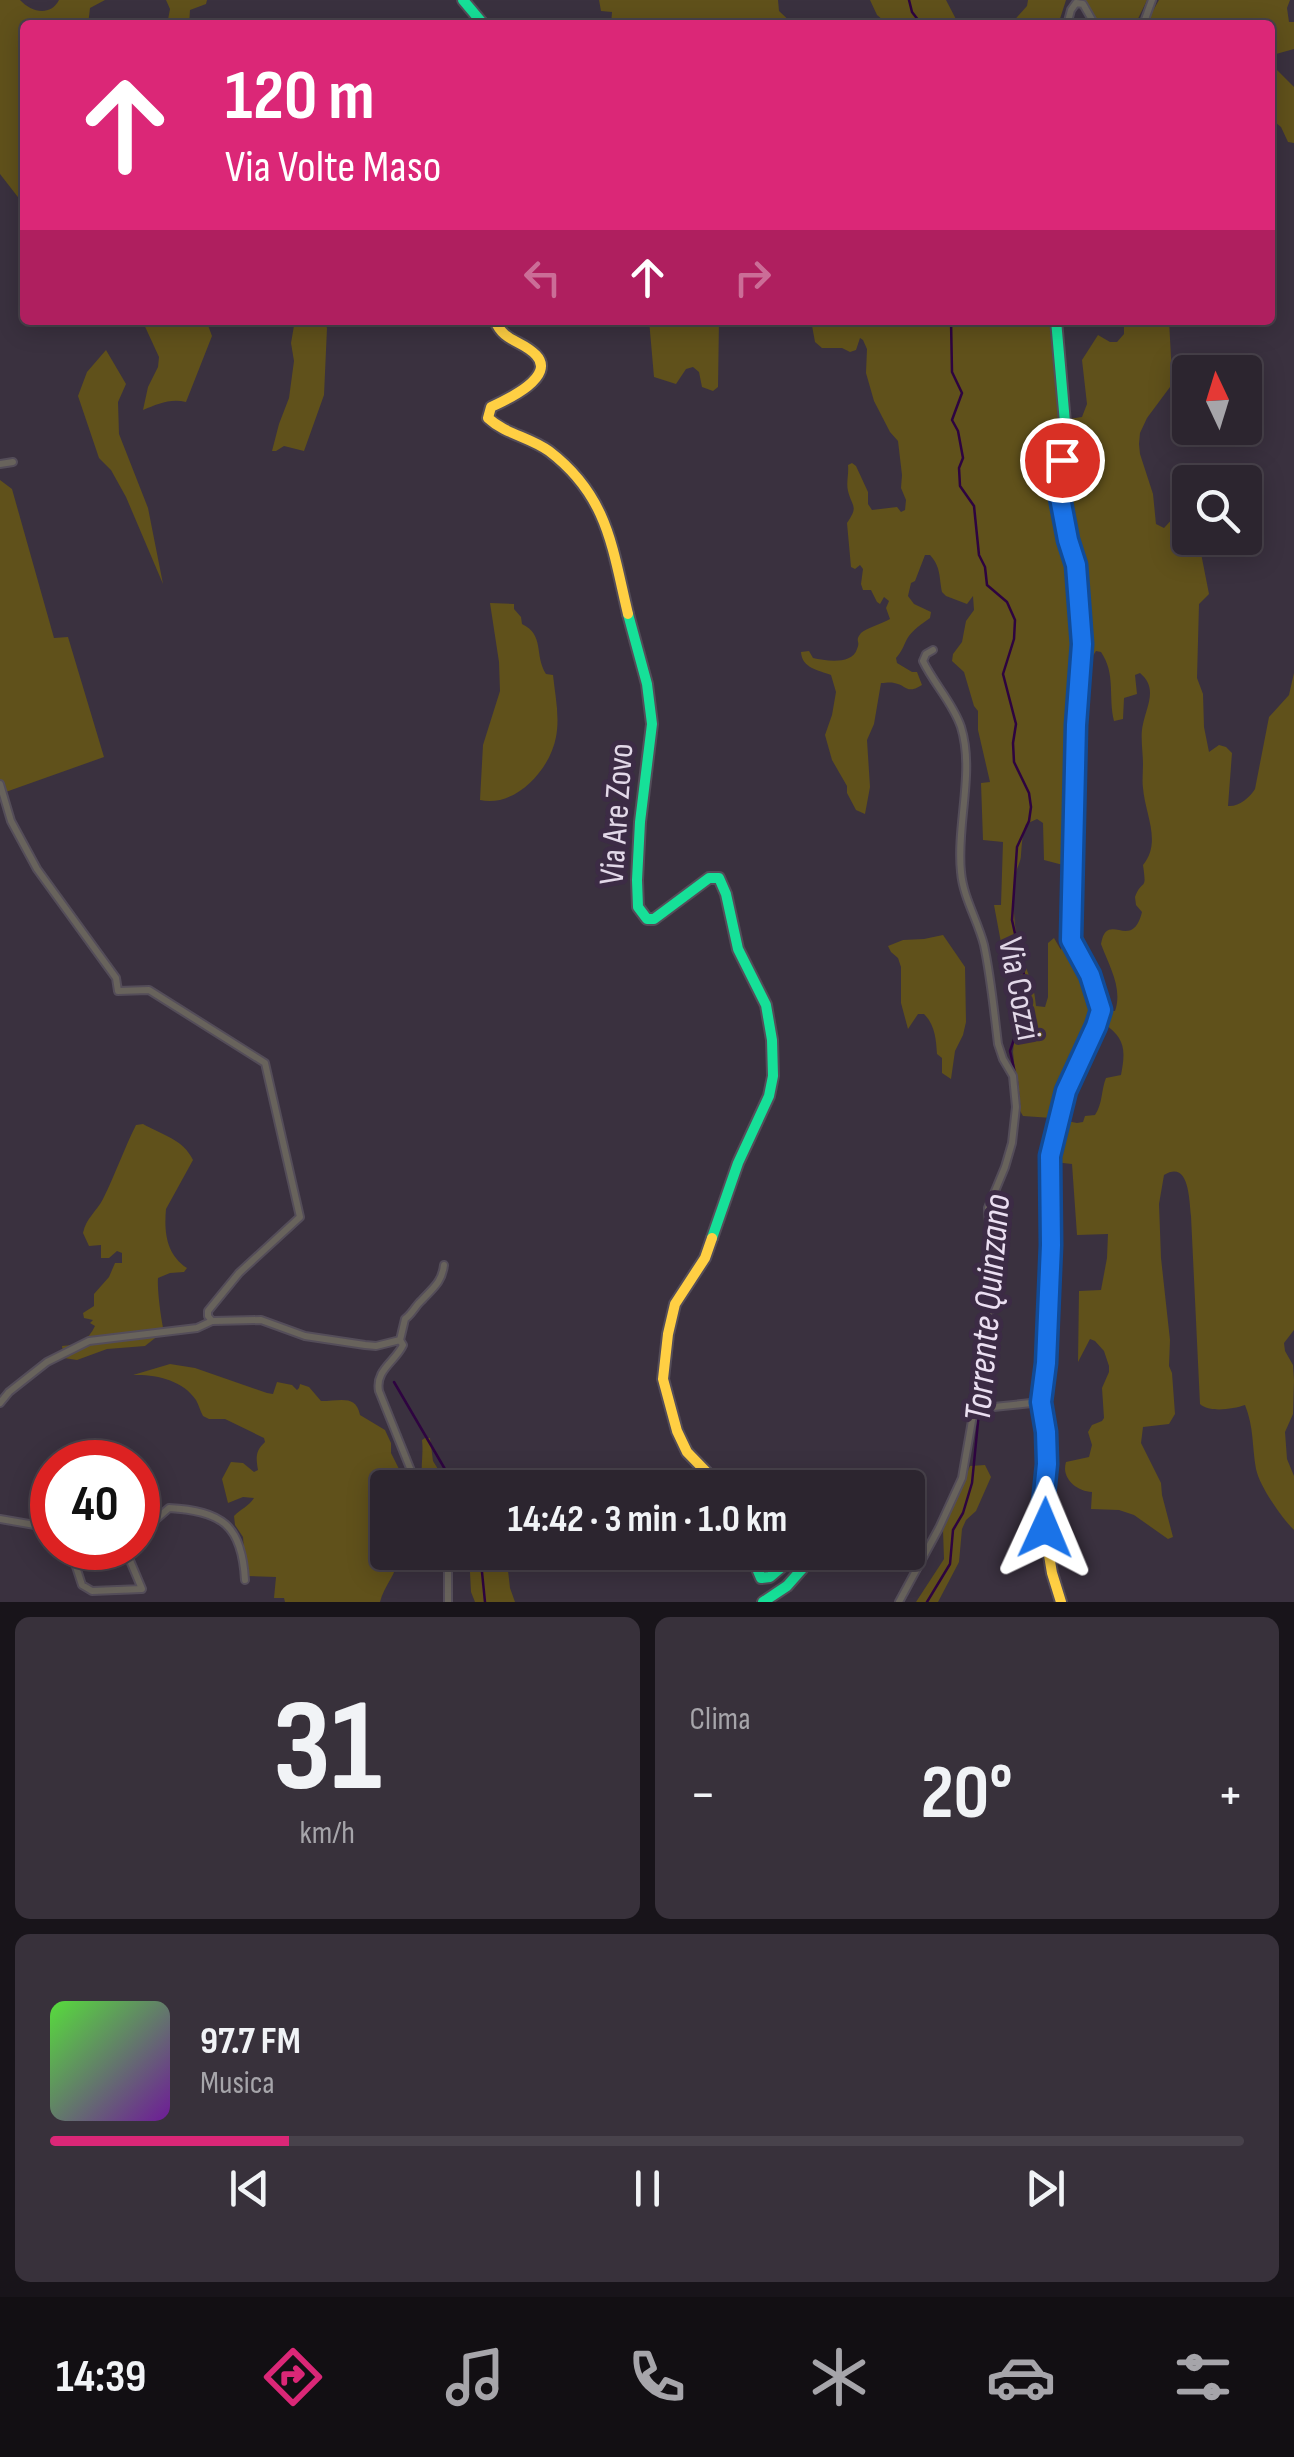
<!DOCTYPE html>
<html lang="it">
<meta charset="utf-8">
<style>
:root{--surface:#2c252f;--page:#38313b;--text:#f1f3f6;--muted:#a6a5aa;--line:#48424b;--accent:#db2777}
body{margin:0;font-family:"Sofia Sans Condensed",sans-serif;background:var(--page);color:var(--text);height:100vh;display:flex;flex-direction:column;font-size:38px;white-space:nowrap}
*{box-sizing:border-box;margin:0}
p{font-size:32px;color:var(--muted)}
.icon{flex:none;width:55px;height:55px;fill:none;stroke:currentColor;stroke-width:2;stroke-linecap:round;stroke-linejoin:round}
.map{position:relative;height:1602px;overflow:hidden}
.sheet{display:flex;flex-direction:column;gap:15px;padding:15px;background:#18141a;flex:1}
.sheet>*{flex:none}
.hud{position:absolute;left:20px;top:20px;width:1255px;height:305px;border-radius:10px;box-shadow:0 5px 25px #0003,0 0 0 2px var(--line);background:#db2777;color:#fff;overflow:hidden}
.needle{width:65px;rotate:356deg}
.tools{position:absolute;left:1172px;top:355px;display:grid;gap:20px}
.tools a{display:grid;place-items:center;width:90px;height:90px;border-radius:10px;background:var(--surface);box-shadow:0 5px 25px #0003,0 0 0 2px var(--line);font-size:50px}
.speed{position:absolute;left:30px;top:1440px;display:flex;gap:20px;font-size:50px;font-weight:700;text-align:center}
.speed>*{display:grid;place-content:center;width:130px;height:130px;border-radius:50%;background:var(--surface);box-shadow:0 5px 25px #0003,0 0 0 2px var(--line);line-height:1}
.speed .limit{border:15px solid #d22;background:#fff;color:#111}
.pin{position:absolute;display:grid;place-items:center;width:85px;height:85px;color:#fff;margin:-42px;border:5px solid #fff;border-radius:50%;box-shadow:0 2px 10px #0007}
.me{position:absolute;width:110px;margin:-55px;rotate:1deg;stroke-linejoin:round;filter:drop-shadow(0 0 8px #0008)}
.turn{display:flex;align-items:center;gap:35px;height:210px;padding:0 40px;font-size:45px}
.turn .icon{width:130px;height:130px;stroke-width:2.5}
.turn b{display:block;font-size:70px;line-height:85px}
.lanes{display:flex;align-items:center;height:95px;padding:0 40px;background:#0003;justify-content:center;gap:50px;direction:ltr}
.lanes .off{opacity:.35}
.big{font-size:75px;font-weight:700;line-height:1.1}
.sheet .tile{flex:1;display:flex;flex-direction:column;justify-content:center;gap:15px;min-width:0;padding:0 35px;border-radius:15px;background:var(--page)}
.sheet .dial{align-items:center;gap:0}
.dial b{font-size:130px;line-height:1}
.song{display:flex;align-items:center;gap:30px}
.cover{width:120px;height:120px;border-radius:15px;background:linear-gradient(135deg,hsl(110 70% 55%),hsl(280 70% 35%))}
.played{height:10px;border-radius:5px;background:linear-gradient(90deg,var(--accent) 20%,var(--line) 20%)}
.keys{display:flex;justify-content:space-around;direction:ltr}
.heat{display:flex;justify-content:space-between;align-items:center;font-size:55px;direction:ltr}
.sheet .tiles{flex:1;display:grid;gap:15px;grid-template-columns:1fr 1fr}
.tile:last-child{grid-column:span 2}
.trip{position:absolute;left:370px;top:1470px;width:555px;height:100px;border-radius:10px;background:var(--surface);box-shadow:0 5px 25px #0003,0 0 0 2px var(--line);font-weight:700;line-height:100px;text-align:center}
.menu{display:flex;height:160px;justify-content:space-around;align-items:center;background:#120f13;color:var(--muted)}
.menu .icon{width:70px;height:70px}
.menu .active{color:var(--accent)}
.menu b{font-size:45px;color:var(--text)}
.map>svg:first-child{display:block}
.green{fill:#60511b}
.lines{fill:none;stroke-linecap:round;stroke-linejoin:round}
.stream{stroke:#2e0440;stroke-width:2.5}
.street-casing{stroke:#544d59;stroke-width:10}
.fast-casing{stroke:#544d59;stroke-width:14}
.slow-casing{stroke:#544d59;stroke-width:14}
.street{stroke:#68635c;stroke-width:6}
.fast{stroke:#16e098;stroke-width:10}
.slow{stroke:#ffcf43;stroke-width:10}
.route-casing{stroke:#114b97;stroke-width:25}
.route{stroke:#1a73e8;stroke-width:18}
.labels{text-anchor:middle;dominant-baseline:central;stroke-width:10;stroke-linejoin:round;paint-order:stroke}
.street-label{font-size:35px;fill:#e2d8e8;stroke:#3c2b45}
.water-label{font-size:38px;font-style:italic;fill:#ebdff2;stroke:#3c2b45}
</style>
<div class="map">
<svg width="1294" height="1602" viewBox="0 0 1294 1602">
<rect width="100%" height="100%" fill="#3a313f"/>
<!-- green -->
<path class="green" d="M0 0H20C31 12 50 17 59 0H105L90 8 88 25H25V216L21 201 0 174Z
M166 0H207L206 4 190 10 189 25H167L170 9Z
M599 0H778L779 11 794 25H611L612 12 601 11Z
M870 0H946L959 25H889L877 15Z
M1028 0H1066L1058 25H1010L1027 6Z
M1083 0H1147L1135 25H1096Z
M1159 0H1290L1287 8 1289 22H1294V49L1276 54 1273 66 1294 87V143L1288 142 1281 127 1270 118V25H1145Z
M142 320H206L212 336 186 402C171 398 157 404 143 410L148 387 158 367 159 357Z
M295 320H323L327 328 324 395 304 451 284 446 276 451H272L279 424 289 398 294 361 291 343Z
M649 320H719L718 387 713 391 702 387 699 372 693 367 686 369 676 384 654 377Z
M811 320H1049L1055 371 1060 443 1061 542 1073 599 1074 631 1065 755 1063 865 1044 860 1043 823 1037 819 1026 824C1022 835 1022 844 1021 855 1021 862 1016 869 1015 877 1013 901 1013 924 1019 947 1025 971 1034 979 1036 1006L1045 1007 1048 997V943L1054 938 1061 950 1063 930 1069 948 1090 985 1096 1010 1061 1084 1052 1118 1023 1116 1019 1109 1013 1052 1014 1041 1022 1020 1019 984 1017 974 1002 948 994 905H1001L1003 842 983 840 981 783 990 782 978 730V711L974 706 964 672 952 661 953 654 962 642 966 621 974 610 973 596 967 604 946 596 942 592C939 577 941 567 930 555H925L915 581 911 583 908 596 914 604 931 612 930 618C923 623 912 630 907 639 903 647 902 651 896 658L897 663 912 672H917L922 685C906 695 907 685 894 683 890 682 886 683 881 683L874 724 867 740 870 787 865 814 856 810 847 793V786L832 760 825 735 832 715 836 692 831 675C818 670 802 668 801 652L809 651 813 658C826 661 852 665 857 649 861 640 854 642 861 633 866 628 882 624 890 619L886 608 889 601 884 597 880 604 877 602 871 590H863L861 584 863 569 860 565 855 569 851 567 847 523C859 506 852 507 848 491 846 483 849 474 848 465L852 463 856 466 868 492V504L872 510 897 507 901 512 905 510 906 500 901 488 902 475 898 441 890 432 874 401 866 373 867 349 863 340 860 338 856 350 850 352 842 348H822L815 342Z
M1124 320H1169L1172 376 1170 387 1147 418 1140 433 1139 444 1140 454 1153 494 1156 524 1164 528 1175 516V495L1186 492 1189 497 1190 538H1198L1209 594 1199 604 1197 678 1203 694 1204 727 1209 752 1219 745 1226 747 1232 753 1228 806C1239 807 1250 797 1255 789L1269 717 1289 695 1294 673V1330L1284 1343 1285 1351 1293 1365 1294 1380 1293 1414 1285 1432 1287 1459 1294 1476V1530C1281 1517 1260 1487 1256 1469 1252 1447 1254 1427 1245 1405 1233 1409 1210 1413 1200 1404L1191 1216C1189 1198 1189 1160 1164 1175L1159 1204 1161 1258 1170 1340 1169 1366 1172 1373 1175 1414 1169 1424 1143 1427 1141 1443 1161 1483 1162 1495 1173 1537 1168 1539 1134 1515 1119 1510 1091 1509 1092 1492C1076 1491 1061 1478 1066 1462L1089 1457 1092 1445 1088 1432 1092 1425 1102 1421 1104 1418 1102 1388 1109 1372V1366L1104 1351 1095 1341 1090 1339 1078 1362 1079 1291 1101 1290 1107 1258 1108 1234 1077 1235 1072 1164 1054 1162 1062 1120 1077 1123 1083 1122 1085 1116 1095 1115C1103 1103 1101 1090 1106 1078L1121 1075C1126 1049 1125 1038 1103 1023L1106 1011H1115C1123 988 1109 966 1101 944 1107 909 1132 953 1142 912L1136 905 1135 897C1143 877 1147 893 1143 865 1162 842 1145 814 1143 788 1142 781 1143 772 1143 764 1143 752 1140 736 1143 724 1147 705 1158 688 1140 673L1135 675 1137 694 1124 698 1123 719 1114 721C1108 696 1116 674 1101 652L1096 651 1087 665 1082 661 1084 632 1083 598 1070 531 1069 419 1082 417 1087 404 1082 360 1098 335 1110 342H1117L1124 334Z
M106 350 126 384 118 402 119 434 148 508 163 584 126 497 111 470 99 458 78 396 87 372Z
M0 480 12 489 54 638 68 637 104 757 0 794Z
M490 603 514 604V609L521 617 522 624C545 635 534 655 546 674L553 675C555 695 560 716 556 737 550 770 515 808 480 800L483 745 500 691 499 662Z
M943 935 965 967 966 1022 963 1035 955 1051 951 1079 942 1073V1058L937 1054C936 1039 935 1025 924 1014H918L908 1029 901 1003V967L898 958 891 952 888 946 903 940 924 939Z
M143 1124C162 1135 183 1139 193 1160L166 1209C164 1232 166 1254 187 1268L184 1272 170 1273 158 1278C157 1288 161 1320 164 1331L145 1346 107 1349 77 1360 64 1358 62 1346C77 1345 89 1340 95 1326L90 1323 93 1320 84 1318 83 1313 94 1306V1294L109 1277 115 1263H122V1253L117 1251 109 1258H101V1245L89 1246 83 1233C86 1218 97 1211 103 1199 115 1175 124 1149 136 1125Z
M170 1364 195 1368 267 1393 273 1394 277 1382 292 1385 297 1390 299 1388 300 1384 309 1387 321 1401C340 1401 356 1394 360 1415L385 1430 391 1443V1453L408 1487 388 1488V1552L410 1553V1555L398 1559C396 1575 384 1586 380 1602H285L284 1598H274L276 1577 246 1576 243 1537 235 1525 234 1516C241 1509 249 1506 254 1498L243 1497 228 1503 222 1479 231 1462 243 1463 254 1472 258 1470C256 1458 255 1451 265 1442L264 1438 225 1419H209L203 1416C200 1411 199 1405 196 1400 183 1380 155 1374 133 1375Z
M425 1438H430L433 1461 449 1487H424C419 1471 424 1456 422 1440Z
M985 1465 991 1477 976 1511 966 1520 962 1529 959 1562 938 1602H916L944 1559 943 1530 970 1466Z
M469 1553H506L510 1588 515 1602H475L471 1592Z"/>
<g class="lines">
<!-- stream -->
<path class="stream" d="M909 0 912 12 922 25
M951 320 952 372 962 393 952 420 958 431 963 458 959 468 960 486 974 506 979 555 985 567 987 585 1007 602 1015 620 1014 639 1003 674 1016 724 1013 743 1014 762 1029 793 1031 807 1029 821 1017 847 1012 920 1026 984 1022 1016 1010 1051 1017 1082 1019 1105
M394 1382 456 1488
M980 1404 986 1357
M480 1552 485 1602
M927 1602 950 1564 953 1530 963 1513 972 1483 979 1412"/>
<!-- street casing -->
<g class="street-casing">
<path id="street" d="M1067 25 1071 10 1076 3 1083 4 1095 25
M1143 25 1152 0
M0 464 13 462
M933 650 926 654 923 661C934 684 953 703 961 727 975 772 956 825 961 872 963 897 978 921 984 945 991 978 994 1011 998 1044L1003 1059 1013 1076 1016 1107 1012 1143 1005 1167 988 1208 993 1283 984 1356 977 1367 974 1409
M0 784 11 821 37 869 116 978 118 991 149 990 265 1063 300 1217 239 1273 208 1311V1316L212 1321
M400 1340 405 1319C413 1313 415 1306 422 1300 433 1288 442 1282 444 1265
M0 1403 9 1392 47 1362 89 1341 197 1328 212 1321 261 1320 305 1336 365 1345 376 1346 400 1340 403 1345C395 1362 375 1370 379 1391L418 1488
M0 1519 52 1528
M138 1535 169 1508C222 1511 242 1525 245 1580
M70 1548 82 1585 92 1591 142 1589 126 1551 128 1548
M442 1552 448 1569V1602
M899 1602 939 1528 962 1478 974 1409 1041 1402"/>
</g>
<!-- fast casing -->
<g class="fast-casing">
<path id="fast" d="M463 0 484 25
M1056 320 1066 434 1058 487 1068 540 1076 565 1082 644 1076 725 1071 940 1089 975 1101 1010 1080 1061
M628 614 647 684 652 724 640 822 637 880 638 907 647 919H654L709 878H719L726 894 738 949 766 1005 772 1040 773 1076 769 1096 738 1163 712 1238
M763 1602 787 1586 802 1569 799 1561 790 1560 770 1577 761 1578 758 1571 776 1552"/>
</g>
<!-- slow casing -->
<g class="slow-casing">
<path id="slow" d="M495 320C503 342 522 340 536 355 557 377 506 400 491 407L488 418C505 434 530 437 549 451 608 496 612 547 628 614
M712 1238 705 1258 675 1304 668 1334 663 1379 677 1431 687 1452 722 1488
M1061 1602 1052 1573 1042 1514 1047 1464V1432L1041 1402 1046 1363 1051 1245 1050 1156 1066 1091 1080 1061"/>
</g>
<!-- street -->
<use href="#street" class="street"/>
<!-- fast -->
<use href="#fast" class="fast"/>
<!-- slow -->
<use href="#slow" class="slow"/>
</g>
<g class="lines">
<!-- route casing -->
<g class="route-casing">
<path id="route" d="M1045 1528 1042 1514 1047 1464 1046 1432 1041 1402 1046 1363 1051 1245 1050 1156 1066 1091 1096 1026 1101 1010 1090 975 1071 940 1076 725 1082 644 1076 565 1068 540 1058 487 1062 460"/>
</g>
<!-- route -->
<use href="#route" class="route"/>
</g>
<g class="labels">
<!-- street labels -->
<g class="street-label">
<text transform="translate(617 814) rotate(-86)">Via Are Zovo</text>
<text transform="translate(1019 989) rotate(79)">Via Cozzi</text>
</g>
<!-- water labels -->
<g class="water-label">
<text transform="translate(988 1308) rotate(-85)">Torrente Quinzano</text>
</g>
</g>
</svg>
<div class="tools">
<a><svg class="needle" viewBox="-14 -14 28 28"><path d="M0-13l5 13h-10z" fill="#e53935"/><path d="M0 13l5-13h-10z" fill="#a6a5aa"/></svg></a>
<a><svg class="icon" aria-label="search" viewBox="0 0 24 24"><circle cx="10" cy="10" r="6"/><path d="M15 15l6 6"/></svg></a>
</div>
<div class="speed"><div class="limit">40</div></div>
<div class="pin" style="left:1062px;top:460px;background:#d93025"><svg class="icon" aria-label="arrive" viewBox="0 0 24 24"><path d="M6 21V4h12l-3 4 3 4H6"/></svg></div>
<svg class="me" style="left:1045px;top:1528px" viewBox="-20 -20 40 40"><path d="M0-17L14 15 0 8-14 15z" fill="#1a73e8" stroke="#fff" stroke-width="4"/></svg>
<div class="trip">14:42 · 3 min · 1.0 km</div>
<div class="hud">
<div class="turn"><svg class="icon" aria-label="ahead" viewBox="0 0 24 24"><path d="M12 20V5M6 11l6-6 6 6"/></svg><div><b>120 m</b>Via Volte Maso</div></div>
<div class="lanes"><svg class="icon off" aria-label="left" viewBox="0 0 24 24"><path d="M17 20v-9H6M10 6l-5 5 5 5"/></svg><svg class="icon" aria-label="ahead" viewBox="0 0 24 24"><path d="M12 20V5M6 11l6-6 6 6"/></svg><svg class="icon off" aria-label="right" viewBox="0 0 24 24"><path d="M7 20v-9h11M14 6l5 5-5 5"/></svg></div>
</div>
</div>
<section class="sheet">
<div class="tiles">
<div class="tile dial"><b>31</b><p>km/h</p></div>
<div class="tile"><p>Clima</p>
<div class="heat"><a>−</a><b class="big">20°</b><a>+</a></div>
</div>
<div class="tile">
<div class="song"><i class="cover"></i><div><b>97.7 FM</b><p>Musica</p></div></div>
<div class="played"></div>
<div class="keys"><svg class="icon" aria-label="previous" viewBox="0 0 24 24"><path d="M18 5L8 12l10 7zM5 5v14"/></svg><svg class="icon" aria-label="pause" viewBox="0 0 24 24"><path d="M8 5v14M16 5v14"/></svg><svg class="icon" aria-label="next" viewBox="0 0 24 24"><path d="M6 5l10 7-10 7zM19 5v14"/></svg></div>
</div>
</div>
</section>
<nav class="menu">
<b>14:39</b>
<svg class="icon active" aria-label="directions" viewBox="0 0 24 24"><path d="M12 3l9 9-9 9-9-9zM9 14v-3h6M13 9l2 2-2 2"/></svg>
<svg class="icon" aria-label="music" viewBox="0 0 24 24"><path d="M9 18V5l10-2v13"/><circle cx="6" cy="18" r="3"/><circle cx="16" cy="16" r="3"/></svg>
<svg class="icon" aria-label="phone" viewBox="0 0 24 24"><path d="M5 4h4l2 5-3 2q2 4 5 5l2-3 5 2v4C11 20 4 13 5 4z"/></svg>
<svg class="icon" aria-label="climate" viewBox="0 0 24 24"><path d="M12 3v18M4 7l16 10M4 17L20 7"/></svg>
<svg class="icon" aria-label="car" viewBox="0 0 24 24"><path d="M5 17H2v-5l4-1 3-4h7l3 4 3 1v5h-3M9 17h6M6 11h13"/><circle cx="7" cy="17" r="2"/><circle cx="17" cy="17" r="2"/></svg>
<svg class="icon" aria-label="filters" viewBox="0 0 24 24"><path d="M4 7h16M4 17h16"/><circle cx="9" cy="7" r="2"/><circle cx="15" cy="17" r="2"/></svg>
</nav>
